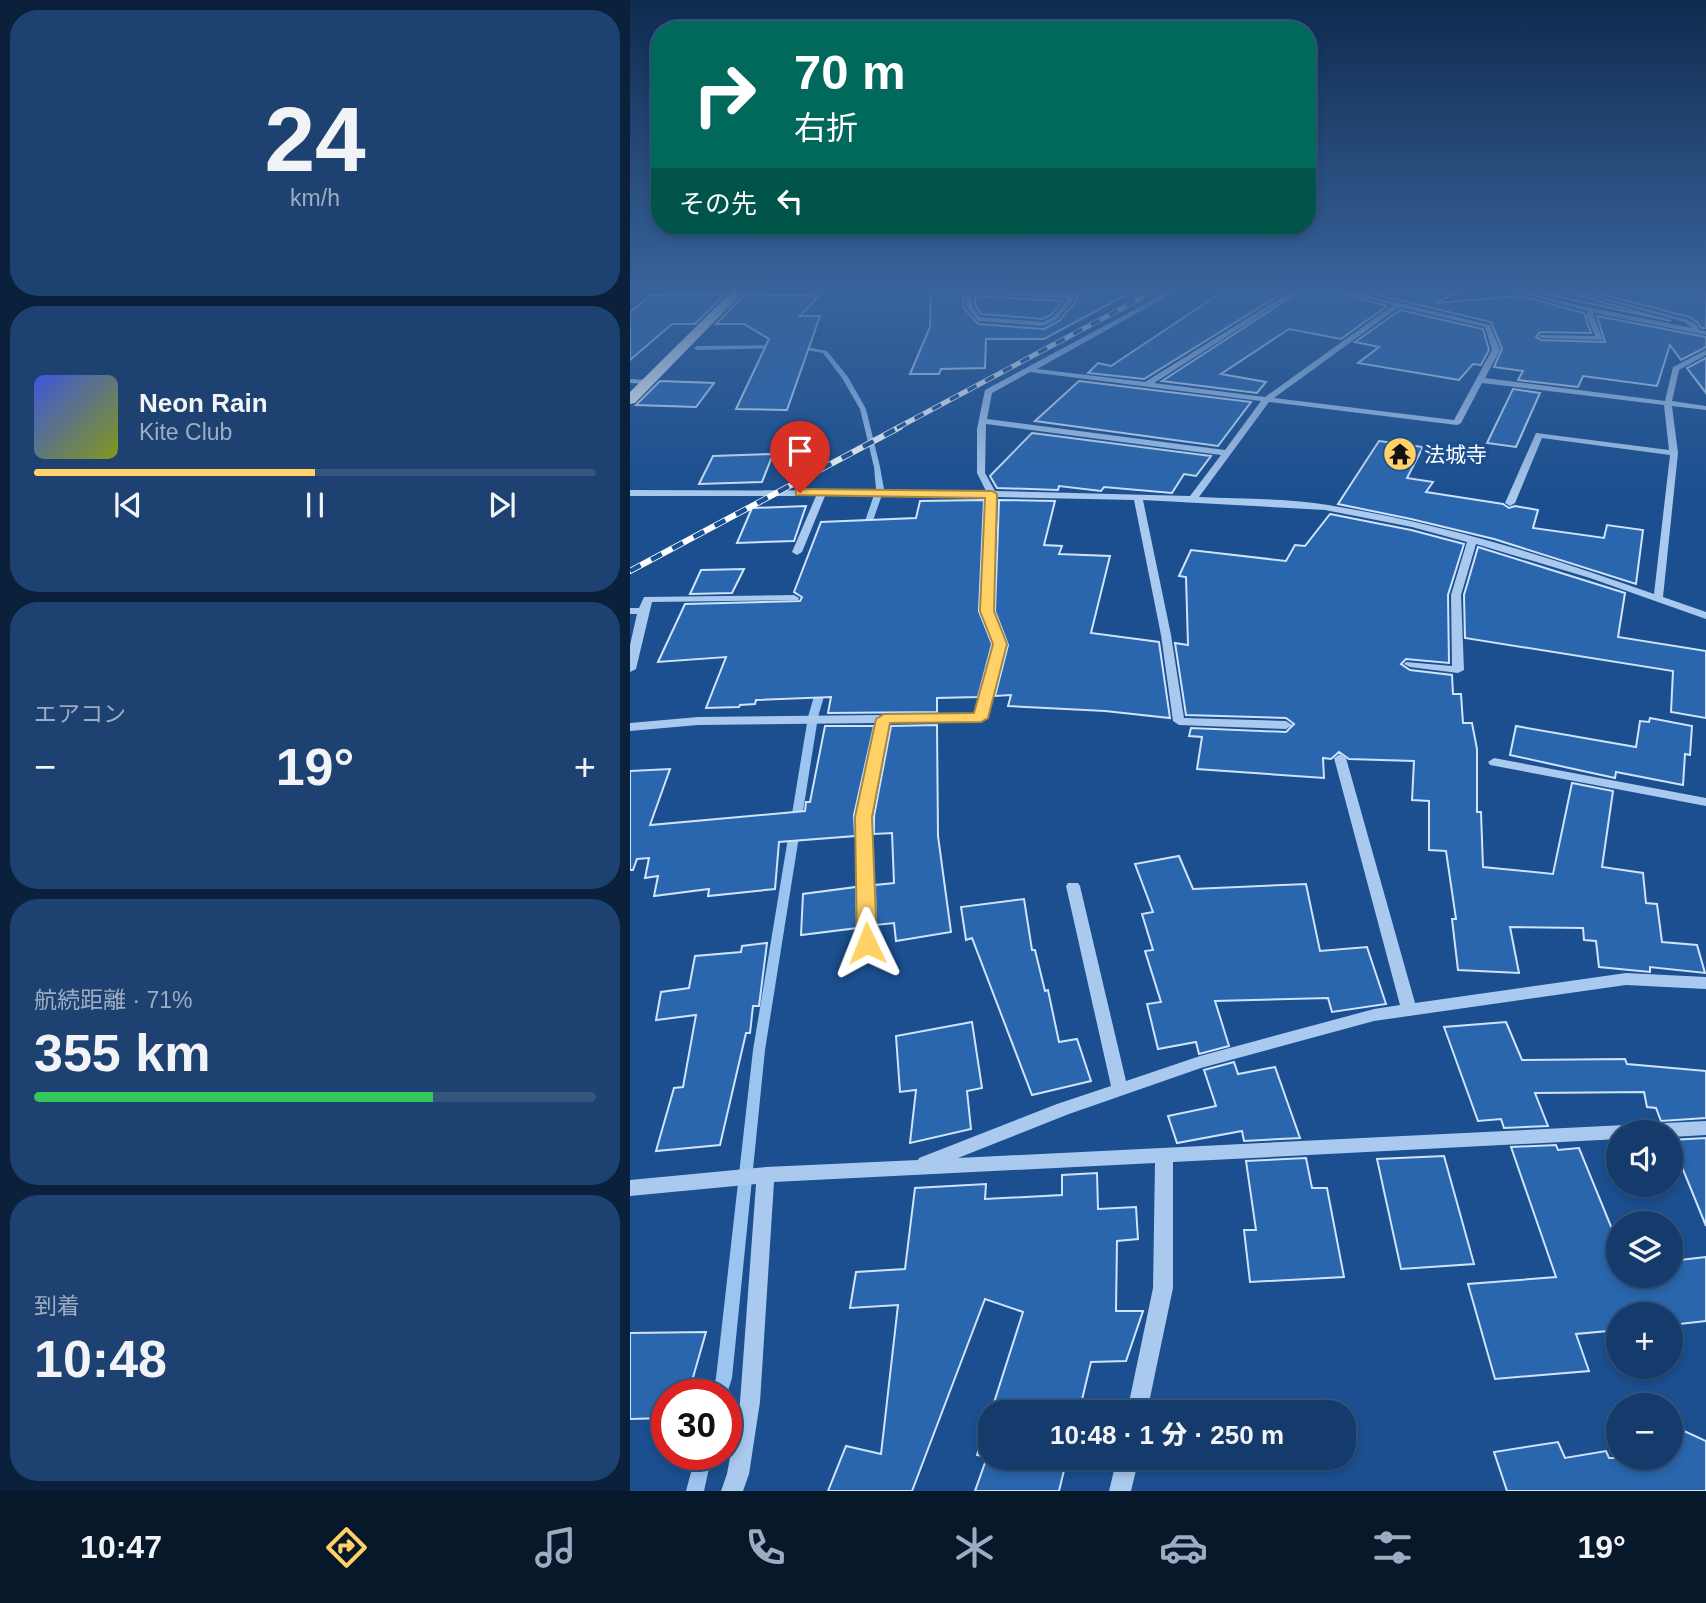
<!DOCTYPE html>
<html lang="ja">
<meta charset="utf-8">
<style>
:root{--surface:#143b6b;--page:#1d4271;--text:#f1f3f6;--muted:#9dadc1;--line:#33557e;--accent:#ffd166}
body{margin:0;font-family:Arial,"Noto Sans JP",sans-serif;background:var(--page);color:var(--text);height:100vh;display:flex;flex-direction:column;font-size:26px;white-space:nowrap}
*{box-sizing:border-box;margin:0}
p{font-size:23px;color:var(--muted)}
.icon{flex:none;width:38px;height:38px;fill:none;stroke:currentColor;stroke-width:2;stroke-linecap:round;stroke-linejoin:round}
.map{position:relative;flex:1;overflow:hidden}
.drawer{display:flex;flex-direction:column;gap:10px;padding:10px;background:#0b203b;width:630px}
.drawer>*{flex:none}
.guide{position:absolute;left:21px;top:21px;width:665px;height:214px;border-radius:28px;box-shadow:0 4px 10px #0003,0 0 0 2px var(--line);background:#00695c;color:#fff;overflow:hidden}
.controls{position:absolute;left:976px;top:1120px;display:grid;gap:14px}
.controls a{display:grid;place-items:center;width:77px;height:77px;border-radius:50%;background:var(--surface);box-shadow:0 4px 10px #0003,0 0 0 2px var(--line);font-size:35px}
.speed{position:absolute;left:21px;top:1379px;display:flex;gap:14px;font-size:35px;font-weight:700;text-align:center}
.speed>*{display:grid;place-content:center;width:91px;height:91px;border-radius:50%;background:var(--surface);box-shadow:0 4px 10px #0003,0 0 0 2px var(--line);line-height:1}
.speed .limit{border:10px solid #d22;background:#fff;color:#111}
.pin{position:absolute;display:grid;place-items:center;width:60px;height:60px;color:#fff;margin:-72px -30px;border-radius:50% 50% 50% 0;rotate:-45deg;box-shadow:0 0 7px #0007}
.pin .icon{rotate:45deg}
.me{position:absolute;width:77px;margin:-38px;rotate:358deg;stroke-linejoin:round;filter:drop-shadow(0 0 5px #0008)}
.turn{display:flex;align-items:center;gap:24px;height:147px;padding:0 28px;font-size:32px}
.turn .icon{width:91px;height:91px;stroke-width:2.5}
.turn b{display:block;font-size:49px;line-height:60px}
.then{display:flex;align-items:center;height:66px;padding:0 28px;background:#0003;gap:14px;font-size:26px}
.big{font-size:52px;font-weight:800;line-height:1.1}
.drawer .card{flex:1;display:flex;flex-direction:column;justify-content:center;gap:10px;min-width:0;padding:0 24px;border-radius:28px;background:var(--page)}
.drawer .dial{align-items:center;gap:0}
.dial b{font-size:91px;line-height:1}
.song{display:flex;align-items:center;gap:21px}
.cover{width:84px;height:84px;border-radius:10px;background:linear-gradient(135deg,hsl(230 70% 55%),hsl(70 70% 35%))}
.played{height:7px;border-radius:4px;background:linear-gradient(90deg,var(--accent) 50%,var(--line) 50%)}
.keys{display:flex;justify-content:space-around;direction:ltr}
.heat{display:flex;justify-content:space-between;align-items:center;font-size:38px;direction:ltr}
.charge{height:10px;border-radius:5px;background:linear-gradient(90deg,#34c759 71%,var(--line) 0)}
.trip{position:absolute;left:348px;top:1400px;width:378px;height:70px;border-radius:28px;background:var(--surface);box-shadow:0 4px 10px #0003,0 0 0 2px var(--line);font-weight:800;line-height:70px;text-align:center}
.menu{display:flex;height:112px;justify-content:space-around;align-items:center;background:#08182b;color:var(--muted)}
.menu .icon{width:49px;height:49px}
.menu .selected{color:var(--accent)}
.menu b{font-size:32px;color:var(--text)}
main{display:flex;flex:1;min-height:0}
.map>svg:first-child{display:block}
.lines{fill:none;stroke-linecap:round;stroke-linejoin:round}
.stream{fill:#9cc4f0;fill-rule:evenodd}
.building{fill:#2a66ad;stroke:#cfe3fa;stroke-width:2}
.minor{fill:#a9c9ee;fill-rule:evenodd}
.highway{fill:#fff;fill-rule:evenodd}
.rail-far1-casing{stroke:#fff;stroke-width:5}
.rail-casing{stroke:#fff;stroke-width:6}
.rail-far1{stroke:#1b4f8f;stroke-width:3.5;stroke-dasharray:10;stroke-linecap:butt}
.rail{stroke:#1b4f8f;stroke-width:4.5;stroke-dasharray:12;stroke-linecap:butt}
.route{fill:#ffd166;stroke:#a68842;stroke-width:2}
.labels{text-anchor:middle;dominant-baseline:central;stroke-width:7;stroke-linejoin:round;paint-order:stroke}
.far-poi-label{font-size:21px;fill:#fff;stroke:#1b4f8f;text-anchor:start}
</style>
<main>
<section class="drawer">
<div class="card dial"><b>24</b><p>km/h</p></div>
<div class="card">
<div class="song"><i class="cover"></i><div><b>Neon Rain</b><p>Kite Club</p></div></div>
<div class="played"></div>
<div class="keys"><svg class="icon" aria-label="previous" viewBox="0 0 24 24"><path d="M18 5L8 12l10 7zM5 5v14"/></svg><svg class="icon" aria-label="pause" viewBox="0 0 24 24"><path d="M8 5v14M16 5v14"/></svg><svg class="icon" aria-label="next" viewBox="0 0 24 24"><path d="M6 5l10 7-10 7zM19 5v14"/></svg></div>
</div>
<div class="card"><p>エアコン</p>
<div class="heat"><a>−</a><b class="big">19°</b><a>+</a></div>
</div>
<div class="card"><p>航続距離 · 71%</p><b class="big">355 km</b><div class="charge"></div></div>
<div class="card"><p>到着</p><b class="big">10:48</b></div>
</section>
<div class="map">
<svg width="1076" height="1491" viewBox="0 0 1076 1491">
<rect width="100%" height="100%" fill="#1b4f8f"/>
<g class="lines">
<!-- stream -->
<path class="stream" d="M148 345 150 346V348L67 350 64 348 67 346Z
M167 345 197 351 218 377 236 409 250 467 254 489 239 532H233L232 530 246 489 244 467 230 409 212 378 193 353 165 348V346Z
M192 683 197 686 188 717 135 1050 102 1378 96 1397V1395H81L86 1378 123 1050 178 717 187 686Z
M66 1454H82L74 1491H56Z"/>
</g>
<!-- building -->
<path class="building" d="M301 288H333L334 308 348 324 414 329 429 321 448 299 447 295 373 288H509L414 339H356L355 368 311 369 309 374H280L300 327Z
M598 288H661L514 379 458 373 468 363 481 366Z
M675 288H695L757 306 711 339 659 329 591 374 636 382 627 393 532 381Z
M718 288H838L805 303 891 296 954 313 961 333 910 332 906 337 911 340 975 342 967 316 1076 337V347L1051 360 1040 345 1027 386 953 376 948 387 888 380 893 371 864 367 872 349 861 322Z
M996 288H1066L1076 294V328H1071L1067 322 1059 317 960 291Z
M936 292 1041 321 915 294Z
M95 294 65 324H42L0 360V312L21 295Z
M115 294 189 296 170 316H190L157 410 106 409 139 339 114 324H86Z
M345 296 433 301 421 315 412 319 351 314 345 305Z
M770 310 853 329 859 350 851 365 843 364 829 380 728 363 749 347 725 342Z
M1076 358V393L1057 368Z
M30 381 84 383 66 407 6 405Z
M449 381 621 402 588 446 405 421Z
M883 389 910 393 886 447 857 443Z
M402 433 581 456 566 476 554 474 542 493 474 487 471 491 429 486 428 490 367 488 360 476Z
M749 441 793 447 777 478 803 482 796 492 873 504 879 508 885 506 908 510 903 528 974 538 977 525 1013 530 1006 584 864 539 781 519 708 504Z
M143 454 132 482 69 484 83 456Z
M354 500 349 611 362 644 348 697 307 698V712L198 713 201 697 126 700 125 704 110 705 109 707 76 708 96 657 28 662 55 604 170 601 172 597 164 592 191 522 286 518 290 501Z
M369 500 425 501 414 545 432 546 429 554 480 556 461 633 529 642 540 718 475 711 378 706 381 695 365 696 378 645 365 611Z
M176 506 164 541 107 543 122 508Z
M700 514 781 530 834 544 818 595 819 663 776 659 771 664 780 670 822 675 823 694H831L833 723H842L847 749V812H851L853 867 923 874 942 783 983 791 972 867 1013 873 1016 903 1027 904 1032 942 1067 945 1075 973 1020 967V972L969 967 966 941 954 940 953 928 880 927 889 973 828 970 822 919H826L816 851 799 850V801L782 800 784 761 719 759 709 752 701 759 693 758 694 778 567 769 572 737 559 736 561 728 656 732 664 724 656 718 556 715 545 643 558 645 556 577 549 576 561 550 656 561 665 545 675 546Z
M848 547 995 593 988 637 1076 651V718L1041 712 1043 671 835 638 834 595Z
M114 569 102 593 60 594 71 570Z
M1020 718 1062 726 1060 755 1055 754 1053 785 986 772 985 778 880 755 886 726 1006 747 1010 721 1019 722Z
M307 725 308 836 321 932 266 941 264 923 246 925 245 885 264 883 262 833 244 834V816L261 726Z
M195 726H244L224 815 225 836 149 842 145 889 78 896 79 889 24 896 28 876 15 878 19 858 7 859 3 870H0V771L40 769 20 825 175 811 176 802H180Z
M549 856 563 889 676 884 690 951 737 947 756 1004 702 1012 698 998 585 1001 599 1046 569 1054 566 1042 528 1049 517 1004 531 1002 515 951 523 950 512 914 523 912 505 864Z
M226 887 227 928 171 935 173 894Z
M394 899 402 950H405L415 991 418 990 429 1042 447 1039 461 1081 402 1095 342 938 336 940 331 907Z
M137 943 129 1006H123L120 1033H116L90 1145 26 1151 44 1088 53 1087 66 1015 26 1020 31 992 59 988 65 956 111 952 112 946Z
M342 1022 352 1088 337 1091 341 1129 280 1143 286 1090 270 1092 266 1036Z
M876 1022 892 1060 995 1059 997 1064 1076 1071V1118L1031 1121 1026 1108 1017 1107 1014 1092 905 1093 918 1126 874 1128 871 1119 848 1121 814 1027Z
M604 1062 608 1074 645 1067 670 1138 614 1141 612 1131 547 1143 538 1116 586 1106 574 1070Z
M1076 1138V1226L1041 1140Z
M926 1145 928 1150 949 1148 989 1246V1276H1041V1261L1076 1257V1321L1041 1325V1314H989V1330L946 1334 959 1371 865 1379 838 1284 926 1277 881 1147Z
M814 1156 844 1264 771 1269 747 1159Z
M676 1158 682 1188H697L714 1277 620 1282 614 1230H626L616 1161Z
M467 1173 468 1209 506 1207 508 1239 487 1241 486 1311H513L496 1361 461 1362 449 1412H361L393 1312 355 1299 282 1491H198L216 1446 251 1454 268 1305 220 1308 226 1272 275 1269 285 1188 356 1184 355 1199 432 1195V1175Z
M76 1332 58 1395H37V1418L0 1419V1333Z
M360 1413V1458H437L429 1491H345L357 1457 347 1455Z
M1041 1425 1076 1441V1491H877L864 1452 928 1442 935 1458 976 1451 979 1458H1041Z"/>
<g class="lines">
<!-- minor -->
<path class="minor" d="M336 288 443 295 446 297 427 319 414 326 348 321 336 306ZM342 293 438 299 423 317 413 322 350 317 342 306Z
M545 288H552L407 369 515 382 666 288H673L524 383 635 397 763 305 698 288H708L860 325 870 350 855 378 1035 401 1043 367 1076 350V355L1049 370 1042 401 1076 406V410L1042 406 1048 453 1033 597 1076 612V619L960 578 846 544 831 595 834 670 828 673 780 667 774 664 776 662 822 666 821 595 837 542 782 527 695 510 513 500 541 635 554 718 656 721 662 725 656 729 549 725 543 721 531 635 504 500 366 497 362 611 375 644 357 718 351 722 259 723 241 816 244 943 242 947 237 948 232 947 230 943 227 816 247 723 68 725 0 731V723L68 717 346 714 365 644 352 611 357 497 195 496 172 552 167 555 162 552 186 496H0V490L356 491 347 473V429L355 390ZM769 307 855 327 862 350 824 420 644 398ZM400 372 631 401 595 450 357 419 362 393ZM852 383 1034 405 1039 450 906 433 875 503 880 506 885 503 912 438 1040 455 1024 594C918 556 809 523 698 505 658 498 610 499 569 497L639 402 827 425 831 423ZM356 424 591 455 560 496 365 491 355 473Z
M871 288H881L947 305 1062 328 1054 322 930 288H940L1058 320 1066 324 1069 330 1076 331V335L964 313 963 314 973 340 912 338 908 336 910 335 965 336 956 314 958 311Z
M0 379 17 380 21 382 17 384 0 383Z
M164 595 169 598 168 600 22 602 6 669 0 672V645L7 614H0V608H9L14 597Z
M710 754 716 758 785 1003 996 973 1076 977V989L996 985 744 1021 571 1068 439 1114 328 1158 1076 1121V1135L1041 1137V1132H989V1139L543 1162V1288L517 1412H497L523 1288 525 1163 144 1182 130 1402 119 1474 113 1491H91L97 1474 110 1402 126 1184 0 1196V1180L136 1167 288 1160 289 1158 427 1104 481 1086 436 886 438 883H448L450 886 496 1081 570 1056 744 1009 770 1005 704 758Z
M864 758 1076 798V806L860 765 858 762Z
M487 1458H509L501 1491H479Z"/>
<!-- highway -->
<path class="highway" d="M105 288H117L5 403 0 404V392Z"/>
<!-- rail-far1 casing -->
<g class="rail-far1-casing">
<path id="rail-far1" d="M267 428 530 288"/>
</g>
<!-- rail casing -->
<g class="rail-casing">
<path id="rail" d="M0 571 270 427"/>
</g>
<!-- rail-far1 -->
<use href="#rail-far1" class="rail-far1"/>
<!-- rail -->
<use href="#rail" class="rail"/>
</g>
<!-- sky -->
<linearGradient id="sky" x2="0" y2="1"><stop stop-color="#0f2b4f"/><stop offset="0.58" stop-color="#39639b"/><stop offset="1" stop-color="#39639b" stop-opacity="0"/></linearGradient>
<rect width="1076" height="497" fill="url(#sky)"/>
<!-- route -->
<path class="route" d="M170 489 362 491 367 494 364 611 377 644 358 718 351 722 260 723 242 817 247 943 244 948H230L227 943 225 817 246 719 254 714 344 713 363 644 350 611 355 498 166 495V490Z"/>
<!-- icons -->
<defs>
<g id="temple-disc" transform="scale(1.75)"><circle r="9.5" fill="#ffd166" stroke="#1b4f8f"/><path d="M0-6L5-2H3V0L6.5 2.5H4V6H1.5V3h-3V6H-4V2.5H-6.5L-3 0V-2H-5Z" fill="#111"/></g>
</defs>
<g fill-rule="evenodd">
<use href="#temple-disc" x="770" y="454"/>
</g>
<g class="labels">
<!-- far-poi labels -->
<g class="far-poi-label">
<text x="794" y="454">法城寺</text>
</g>
</g>
</svg>
<div class="controls">
<a><svg class="icon" aria-label="sound" viewBox="0 0 24 24"><path d="M4 9h4l5-4v14l-5-4H4zM17 9q2 3 0 6"/></svg></a>
<a><svg class="icon" aria-label="layers" viewBox="0 0 24 24"><path d="M12 4l9 5-9 5-9-5zM3 14l9 5 9-5"/></svg></a>
<a>+</a>
<a>−</a>
</div>
<div class="speed"><div class="limit">30</div></div>
<div class="pin" style="left:170px;top:493px;background:#d93025"><svg class="icon" aria-label="arrive" viewBox="0 0 24 24"><path d="M6 21V4h12l-3 4 3 4H6"/></svg></div>
<svg class="me" style="left:237px;top:943px" viewBox="-20 -20 40 40"><path d="M0-17L14 15 0 8-14 15z" fill="#ffd166" stroke="#fff" stroke-width="4"/></svg>
<div class="trip">10:48 · 1 分 · 250 m</div>
<div class="guide">
<div class="turn"><svg class="icon" aria-label="right" viewBox="0 0 24 24"><path d="M7 20v-9h11M14 6l5 5-5 5"/></svg><div><b>70 m</b>右折</div></div>
<div class="then">その先<svg class="icon" aria-label="left" viewBox="0 0 24 24"><path d="M17 20v-9H6M10 6l-5 5 5 5"/></svg></div>
</div>
</div>
</main>
<nav class="menu">
<b>10:47</b>
<svg class="icon selected" aria-label="directions" viewBox="0 0 24 24"><path d="M12 3l9 9-9 9-9-9zM9 14v-3h6M13 9l2 2-2 2"/></svg>
<svg class="icon" aria-label="music" viewBox="0 0 24 24"><path d="M9 18V5l10-2v13"/><circle cx="6" cy="18" r="3"/><circle cx="16" cy="16" r="3"/></svg>
<svg class="icon" aria-label="phone" viewBox="0 0 24 24"><path d="M5 4h4l2 5-3 2q2 4 5 5l2-3 5 2v4C11 20 4 13 5 4z"/></svg>
<svg class="icon" aria-label="climate" viewBox="0 0 24 24"><path d="M12 3v18M4 7l16 10M4 17L20 7"/></svg>
<svg class="icon" aria-label="car" viewBox="0 0 24 24"><path d="M5 17H2v-5l4-1 3-4h7l3 4 3 1v5h-3M9 17h6M6 11h13"/><circle cx="7" cy="17" r="2"/><circle cx="17" cy="17" r="2"/></svg>
<svg class="icon" aria-label="filters" viewBox="0 0 24 24"><path d="M4 7h16M4 17h16"/><circle cx="9" cy="7" r="2"/><circle cx="15" cy="17" r="2"/></svg>
<b>19°</b>
</nav>
